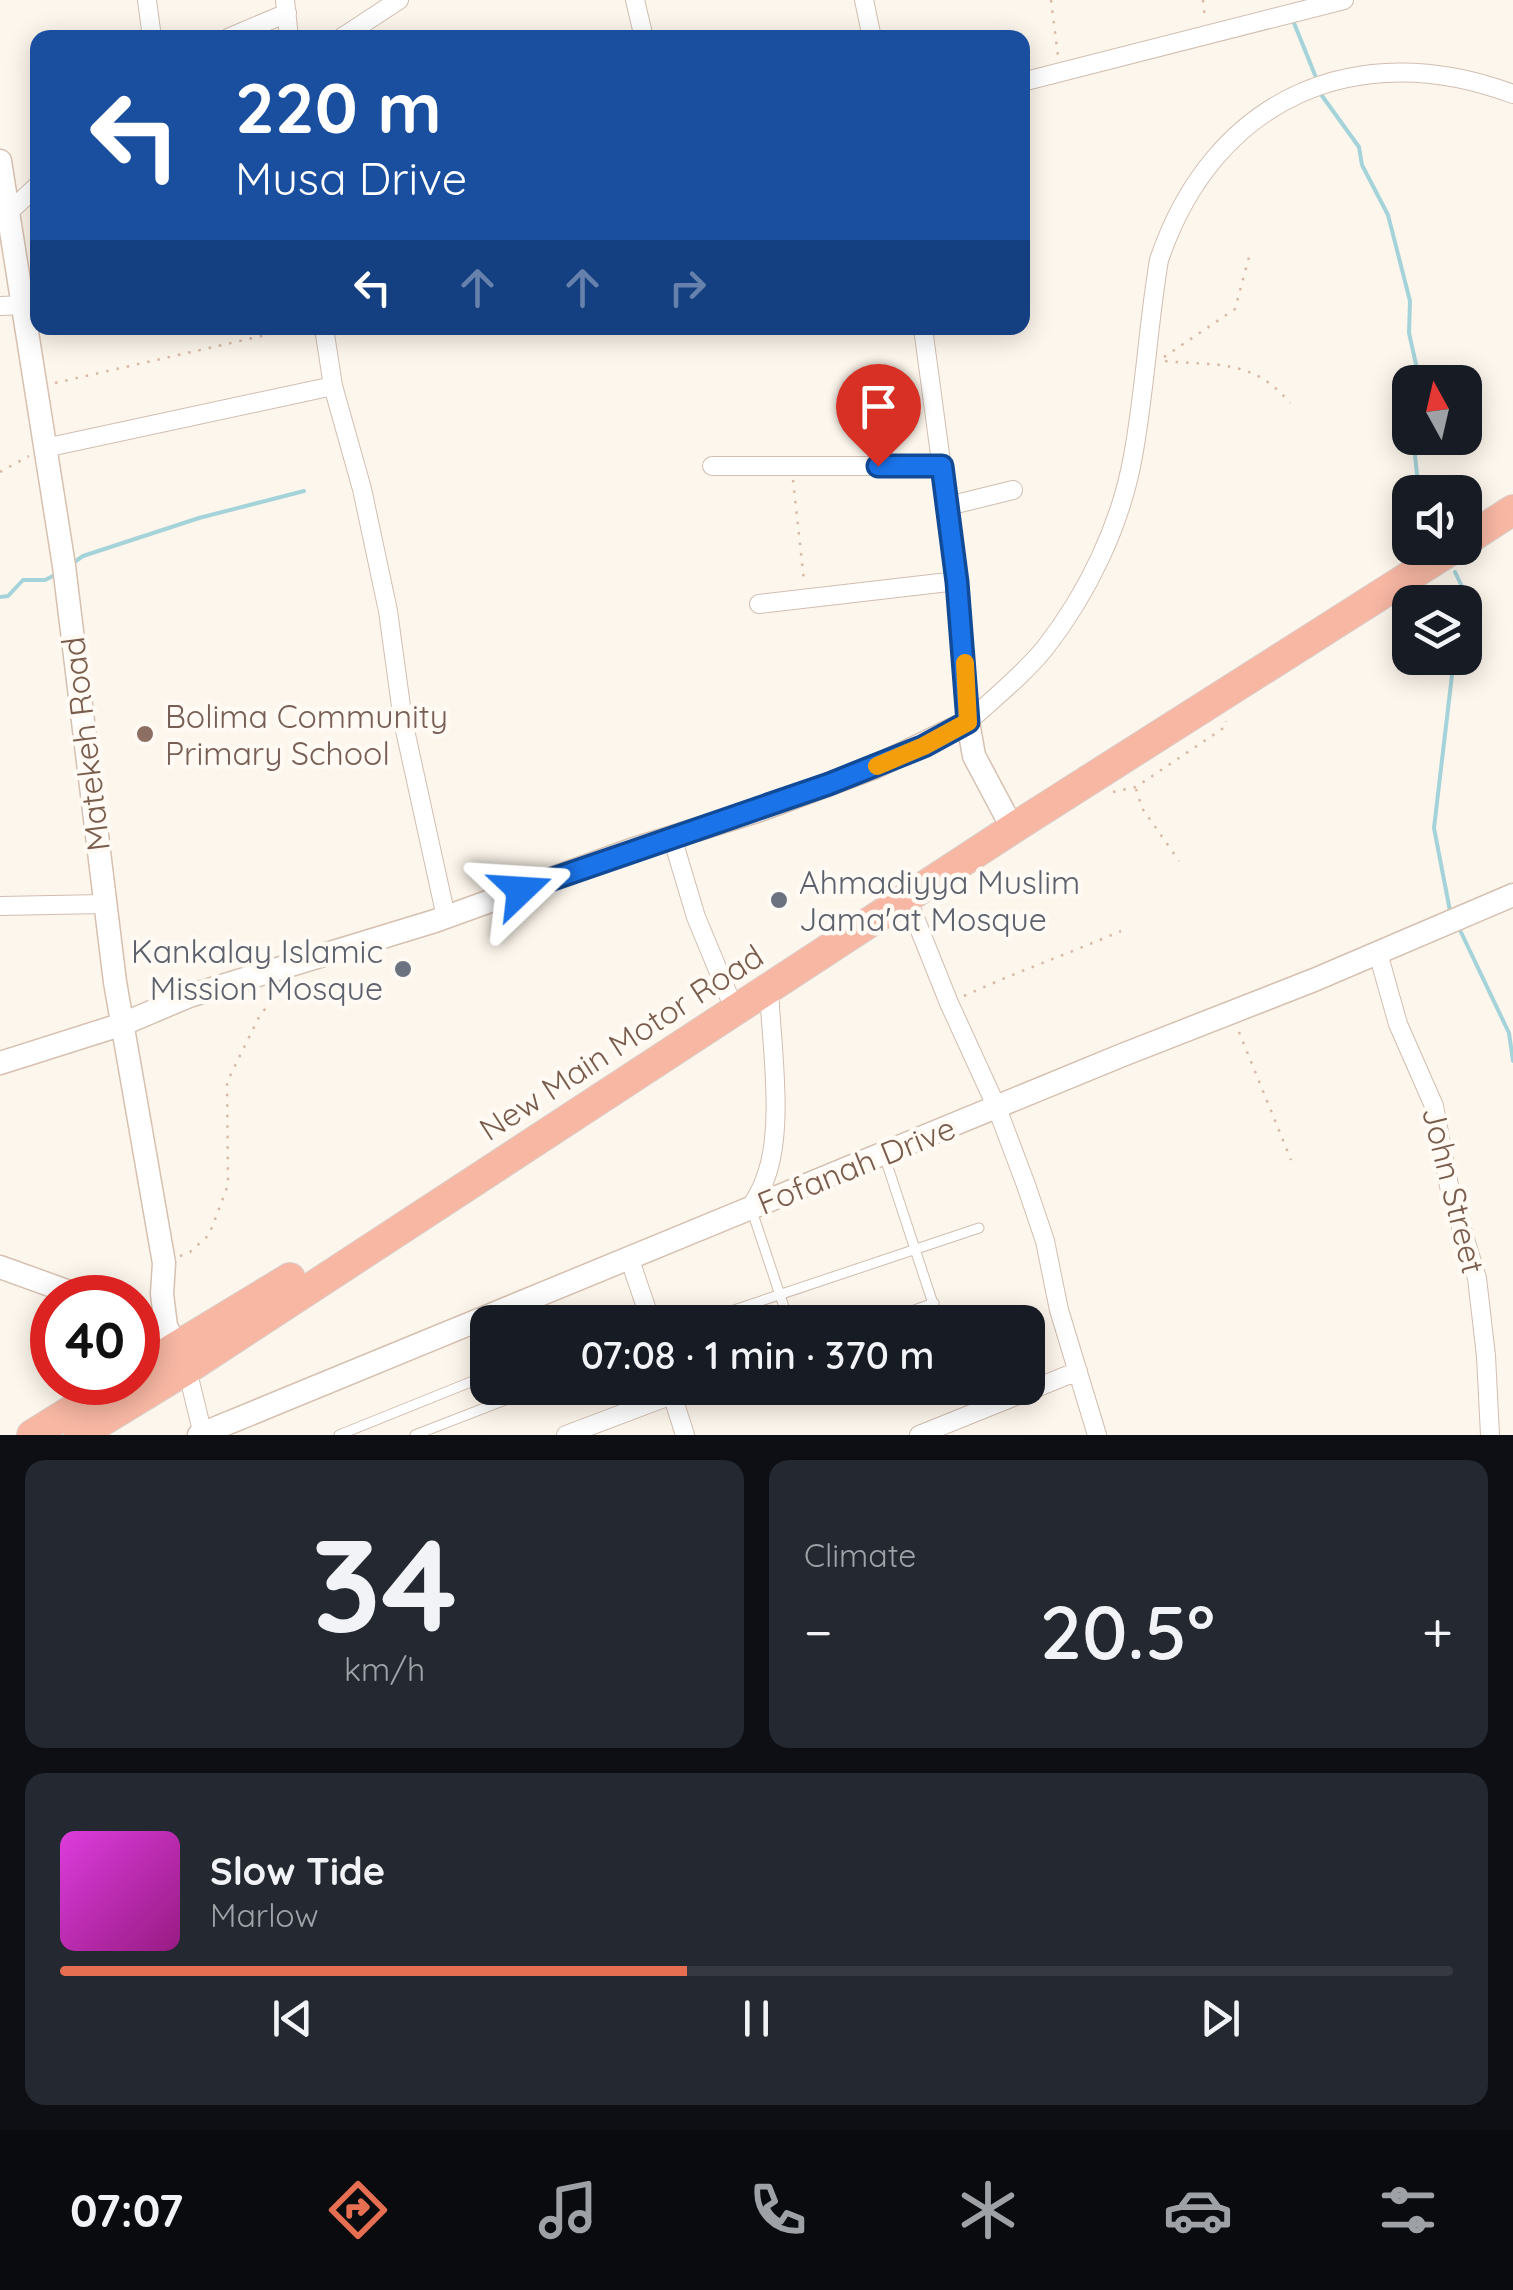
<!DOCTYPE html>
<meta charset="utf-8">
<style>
:root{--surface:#171b24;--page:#242831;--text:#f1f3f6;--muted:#9ea1a6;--line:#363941;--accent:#e76f51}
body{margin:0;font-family:Quicksand,sans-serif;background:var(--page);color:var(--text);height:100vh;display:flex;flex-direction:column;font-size:38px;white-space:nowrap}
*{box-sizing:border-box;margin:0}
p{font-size:32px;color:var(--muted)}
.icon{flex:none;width:55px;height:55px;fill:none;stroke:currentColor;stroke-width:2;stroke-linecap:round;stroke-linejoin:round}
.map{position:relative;height:1435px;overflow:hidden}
.side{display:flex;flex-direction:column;gap:25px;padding:25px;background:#0d0f14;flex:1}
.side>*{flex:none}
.top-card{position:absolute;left:30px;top:30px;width:1000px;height:305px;border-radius:20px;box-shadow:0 5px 25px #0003;background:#1a4fa0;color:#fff;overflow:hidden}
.needle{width:65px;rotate:352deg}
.buttons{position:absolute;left:1392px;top:365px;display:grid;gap:20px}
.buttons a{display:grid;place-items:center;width:90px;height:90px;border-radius:20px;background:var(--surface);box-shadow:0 5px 25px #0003;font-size:50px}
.speed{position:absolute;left:30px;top:1275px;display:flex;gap:20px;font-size:50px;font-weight:700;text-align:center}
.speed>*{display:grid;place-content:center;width:130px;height:130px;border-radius:50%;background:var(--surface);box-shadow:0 5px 25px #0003;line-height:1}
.speed .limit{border:15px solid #d22;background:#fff;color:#111}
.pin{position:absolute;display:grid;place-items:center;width:85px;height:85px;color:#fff;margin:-102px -42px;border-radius:50% 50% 50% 0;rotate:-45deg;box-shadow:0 0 10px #0007}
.pin .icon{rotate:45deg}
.me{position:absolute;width:110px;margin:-55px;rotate:70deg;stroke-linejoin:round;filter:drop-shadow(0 0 8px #0008)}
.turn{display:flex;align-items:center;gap:35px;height:210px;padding:0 40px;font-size:45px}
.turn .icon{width:130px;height:130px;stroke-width:2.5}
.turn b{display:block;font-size:70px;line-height:85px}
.lanes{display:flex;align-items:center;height:95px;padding:0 40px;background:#0003;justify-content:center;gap:50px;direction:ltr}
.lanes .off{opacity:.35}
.big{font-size:75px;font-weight:600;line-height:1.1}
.side .tile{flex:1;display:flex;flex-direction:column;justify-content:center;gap:15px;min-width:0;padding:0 35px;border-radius:20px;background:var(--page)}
.side .dial{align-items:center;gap:0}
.dial b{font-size:130px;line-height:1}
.song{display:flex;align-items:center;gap:30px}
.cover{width:120px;height:120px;border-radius:15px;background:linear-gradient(135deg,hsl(300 70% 55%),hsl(310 70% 35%))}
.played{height:10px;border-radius:5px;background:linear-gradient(90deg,var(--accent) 45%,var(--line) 45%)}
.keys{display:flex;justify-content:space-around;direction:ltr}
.heat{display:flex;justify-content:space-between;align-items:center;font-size:55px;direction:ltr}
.side .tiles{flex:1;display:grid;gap:25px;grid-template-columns:1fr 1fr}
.tile:last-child{grid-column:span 2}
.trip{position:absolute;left:470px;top:1305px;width:575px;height:100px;border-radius:20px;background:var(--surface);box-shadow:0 5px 25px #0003;font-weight:600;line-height:100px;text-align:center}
.tab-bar{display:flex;height:160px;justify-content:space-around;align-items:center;background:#090b0e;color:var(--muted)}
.tab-bar .icon{width:70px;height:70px}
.tab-bar .on{color:var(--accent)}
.tab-bar b{font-size:45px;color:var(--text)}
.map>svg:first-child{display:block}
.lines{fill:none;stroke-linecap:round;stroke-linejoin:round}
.stream{stroke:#a5d3da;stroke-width:4}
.lane-casing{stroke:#d1beb0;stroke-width:11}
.street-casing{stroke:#d1beb0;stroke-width:20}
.secondary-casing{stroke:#d6c0b0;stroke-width:25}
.highway-casing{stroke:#dad1cd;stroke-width:32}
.path{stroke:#d9b8a5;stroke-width:2.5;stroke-dasharray:2.5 8;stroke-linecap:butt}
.lane{stroke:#fff;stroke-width:9}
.street{stroke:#fff;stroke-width:18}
.secondary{stroke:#fff;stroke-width:22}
.highway{stroke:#f7b7a3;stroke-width:30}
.route-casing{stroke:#114b97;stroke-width:25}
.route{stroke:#1a73e8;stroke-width:18}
.slow{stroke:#f59e0b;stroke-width:18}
.education-dot{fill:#8d6e63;stroke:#fffaf3;stroke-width:4}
.worship-dot{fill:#6b7280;stroke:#fffaf3;stroke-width:4}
.labels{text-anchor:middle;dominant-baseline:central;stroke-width:9;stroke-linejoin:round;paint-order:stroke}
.education-label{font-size:32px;fill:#785e54;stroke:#fffaf3;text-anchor:start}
.street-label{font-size:32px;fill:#7a5c4d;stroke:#fffaf3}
.worship-label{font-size:32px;fill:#5b616d;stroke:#fffaf3;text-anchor:start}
</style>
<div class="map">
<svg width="1513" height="1435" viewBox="0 0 1513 1435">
<rect width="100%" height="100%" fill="#fdf6ec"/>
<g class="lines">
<!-- stream -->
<path class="stream" d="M1292 18 1315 75
M1320 93 1359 147 1362 165 1388 215 1410 301 1409 333 1420 382
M1413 438 1419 492
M73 563 83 556 199 518 304 491
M1455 572 1466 595 1465 636
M0 597 8 596 23 580H45L57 574
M1450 911 1434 828 1454 658
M1459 928 1509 1033 1513 1061"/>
<!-- lane casing -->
<g class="lane-casing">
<path id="lane" d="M884 1155 939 1322
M752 1211 789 1322
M713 1317 979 1228
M620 1322 648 1311
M881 1322 934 1303
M672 1395 694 1388
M339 1435 488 1375
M415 1435 536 1388"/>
</g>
<!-- street casing -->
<g class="street-casing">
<path id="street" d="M147 0 152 38
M285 0 289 38
M635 0 644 38
M864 0 872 38
M228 38 287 13
M341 38 399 0
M1022 82 1344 0
M9 212 38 185
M0 306 25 305
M324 328 333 386 362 489 388 611 403 721 446 917
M923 328 957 581 968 722
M45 448 333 386
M712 466H942
M948 506 1013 490
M759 604 957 581
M968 722C994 698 1023 675 1045 648 1088 593 1121 524 1133 456 1145 391 1148 325 1159 260 1213 99 1356 35 1513 94
M672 837 696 917 730 999
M907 898 949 1003 997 1108 1026 1185 1045 1241 1059 1310 1097 1435
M0 906 103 904
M1378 953 1398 1024 1434 1106 1450 1191 1477 1278 1486 1356 1490 1435
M751 1208C755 1199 762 1189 765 1179 785 1129 771 1043 769 988
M630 1260 651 1322
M187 1369 203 1435
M670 1388 685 1435
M566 1435 672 1395
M919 1435 1078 1371"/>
</g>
<!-- secondary casing -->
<g class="secondary-casing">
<path id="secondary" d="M0 161 64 566 115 982 164 1263 162 1294 166 1326 183 1361
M0 1063 123 1024 189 996 435 921 631 850 760 810 875 767 968 722 974 756 1007 818
M0 1267 86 1298
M138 1316 166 1326
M199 1435 1120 1056 1314 980 1513 895"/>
</g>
<!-- highway casing -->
<g class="highway-casing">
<path id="highway" d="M1465 541 1513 510
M138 1370 290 1278
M32 1435 117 1382
M79 1435 187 1369 1015 827 1454 548"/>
</g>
<!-- path -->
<path class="path" d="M1051 0 1058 56
M1203 0 1205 20
M1164 357 1235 309 1249 257
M1165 361C1218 366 1253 359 1290 403
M55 383 297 328
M0 472 29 456
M793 480 804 581
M1136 789 1142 808 1179 861
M1113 792 1136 787 1225 727 1226 721
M964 996C1016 972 1068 954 1121 931
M1239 1032 1291 1160
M180 1256 190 1252 209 1235 228 1185 227 1082 260 1015 282 989"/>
<!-- lane -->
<use href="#lane" class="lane"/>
<!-- street -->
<use href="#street" class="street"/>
<!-- secondary -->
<use href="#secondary" class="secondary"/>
<!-- highway -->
<use href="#highway" class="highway"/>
</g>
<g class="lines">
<!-- route casing -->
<g class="route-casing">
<path id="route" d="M521 890 829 784 924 746 968 722 957 582 942 466H878"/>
</g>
<!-- route -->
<use href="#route" class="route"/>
<!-- slow -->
<path class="slow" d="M877 766 924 746 968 722 965 663"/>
</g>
<!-- markers -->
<circle class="education-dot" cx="145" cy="734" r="10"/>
<g class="worship-dot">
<circle cx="779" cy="900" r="10"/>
<circle cx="403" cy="969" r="10"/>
</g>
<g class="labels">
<!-- education labels -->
<g class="education-label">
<text x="165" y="716">Bolima Community<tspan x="165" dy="37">Primary School</tspan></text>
</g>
<!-- street labels -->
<g class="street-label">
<text transform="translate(85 744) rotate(-97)">Matekeh Road</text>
<text transform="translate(621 1042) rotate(-33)">New Main Motor Road</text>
<text transform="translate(856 1165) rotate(-22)">Fofanah Drive</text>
<text transform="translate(1454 1190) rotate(76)">John Street</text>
</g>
<!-- worship labels -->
<g class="worship-label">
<text x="799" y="882">Ahmadiyya Muslim<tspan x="799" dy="37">Jama'at Mosque</tspan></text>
<text x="383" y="951" text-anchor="end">Kankalay Islamic<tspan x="383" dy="37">Mission Mosque</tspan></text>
</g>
</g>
</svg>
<div class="buttons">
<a><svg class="needle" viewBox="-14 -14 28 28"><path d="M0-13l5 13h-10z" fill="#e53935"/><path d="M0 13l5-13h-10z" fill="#9ea1a6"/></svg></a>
<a><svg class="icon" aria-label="sound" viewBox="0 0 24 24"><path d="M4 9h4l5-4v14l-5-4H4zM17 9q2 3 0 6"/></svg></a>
<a><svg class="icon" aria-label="layers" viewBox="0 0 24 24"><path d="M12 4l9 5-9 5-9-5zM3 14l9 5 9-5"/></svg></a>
</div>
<div class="speed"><div class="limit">40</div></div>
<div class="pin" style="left:878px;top:466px;background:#d93025"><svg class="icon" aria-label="arrive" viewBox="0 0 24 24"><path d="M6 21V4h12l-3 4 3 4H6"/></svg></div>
<svg class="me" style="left:521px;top:890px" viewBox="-20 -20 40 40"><path d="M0-17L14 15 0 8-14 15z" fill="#1a73e8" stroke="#fff" stroke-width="4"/></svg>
<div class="trip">07:08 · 1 min · 370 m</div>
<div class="top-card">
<div class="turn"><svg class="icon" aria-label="left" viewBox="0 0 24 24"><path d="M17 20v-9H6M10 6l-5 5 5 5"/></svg><div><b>220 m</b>Musa Drive</div></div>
<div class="lanes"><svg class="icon" aria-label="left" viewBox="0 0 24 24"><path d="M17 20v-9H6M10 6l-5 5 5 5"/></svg><svg class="icon off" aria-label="ahead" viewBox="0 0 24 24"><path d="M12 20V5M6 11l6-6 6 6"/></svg><svg class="icon off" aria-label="ahead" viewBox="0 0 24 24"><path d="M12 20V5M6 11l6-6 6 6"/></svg><svg class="icon off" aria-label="right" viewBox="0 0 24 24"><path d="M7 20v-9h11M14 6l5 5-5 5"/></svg></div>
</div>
</div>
<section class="side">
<div class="tiles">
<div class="tile dial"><b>34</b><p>km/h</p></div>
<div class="tile"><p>Climate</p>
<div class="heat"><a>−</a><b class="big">20.5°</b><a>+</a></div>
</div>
<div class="tile">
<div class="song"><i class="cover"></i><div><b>Slow Tide</b><p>Marlow</p></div></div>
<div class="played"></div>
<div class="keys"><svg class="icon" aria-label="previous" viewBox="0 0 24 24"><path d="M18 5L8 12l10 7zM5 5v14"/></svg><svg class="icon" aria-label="pause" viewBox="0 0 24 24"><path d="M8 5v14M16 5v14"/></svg><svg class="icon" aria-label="next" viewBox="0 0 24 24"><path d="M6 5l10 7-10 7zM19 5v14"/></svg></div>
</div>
</div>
</section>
<nav class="tab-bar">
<b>07:07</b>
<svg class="icon on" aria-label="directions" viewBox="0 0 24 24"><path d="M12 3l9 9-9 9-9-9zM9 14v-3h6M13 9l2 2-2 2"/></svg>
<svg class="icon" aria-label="music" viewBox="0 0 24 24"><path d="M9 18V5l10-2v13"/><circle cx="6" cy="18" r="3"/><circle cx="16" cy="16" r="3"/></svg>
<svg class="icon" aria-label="phone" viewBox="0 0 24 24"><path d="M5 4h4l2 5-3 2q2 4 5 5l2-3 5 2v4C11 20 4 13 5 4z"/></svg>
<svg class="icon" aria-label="climate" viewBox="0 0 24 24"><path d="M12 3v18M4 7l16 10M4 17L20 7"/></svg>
<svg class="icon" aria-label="car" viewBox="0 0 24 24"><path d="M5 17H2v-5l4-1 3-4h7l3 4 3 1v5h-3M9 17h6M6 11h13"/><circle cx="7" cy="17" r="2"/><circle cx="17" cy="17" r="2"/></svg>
<svg class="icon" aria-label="filters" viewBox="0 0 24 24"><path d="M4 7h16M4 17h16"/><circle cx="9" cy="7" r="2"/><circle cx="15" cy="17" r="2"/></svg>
</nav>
